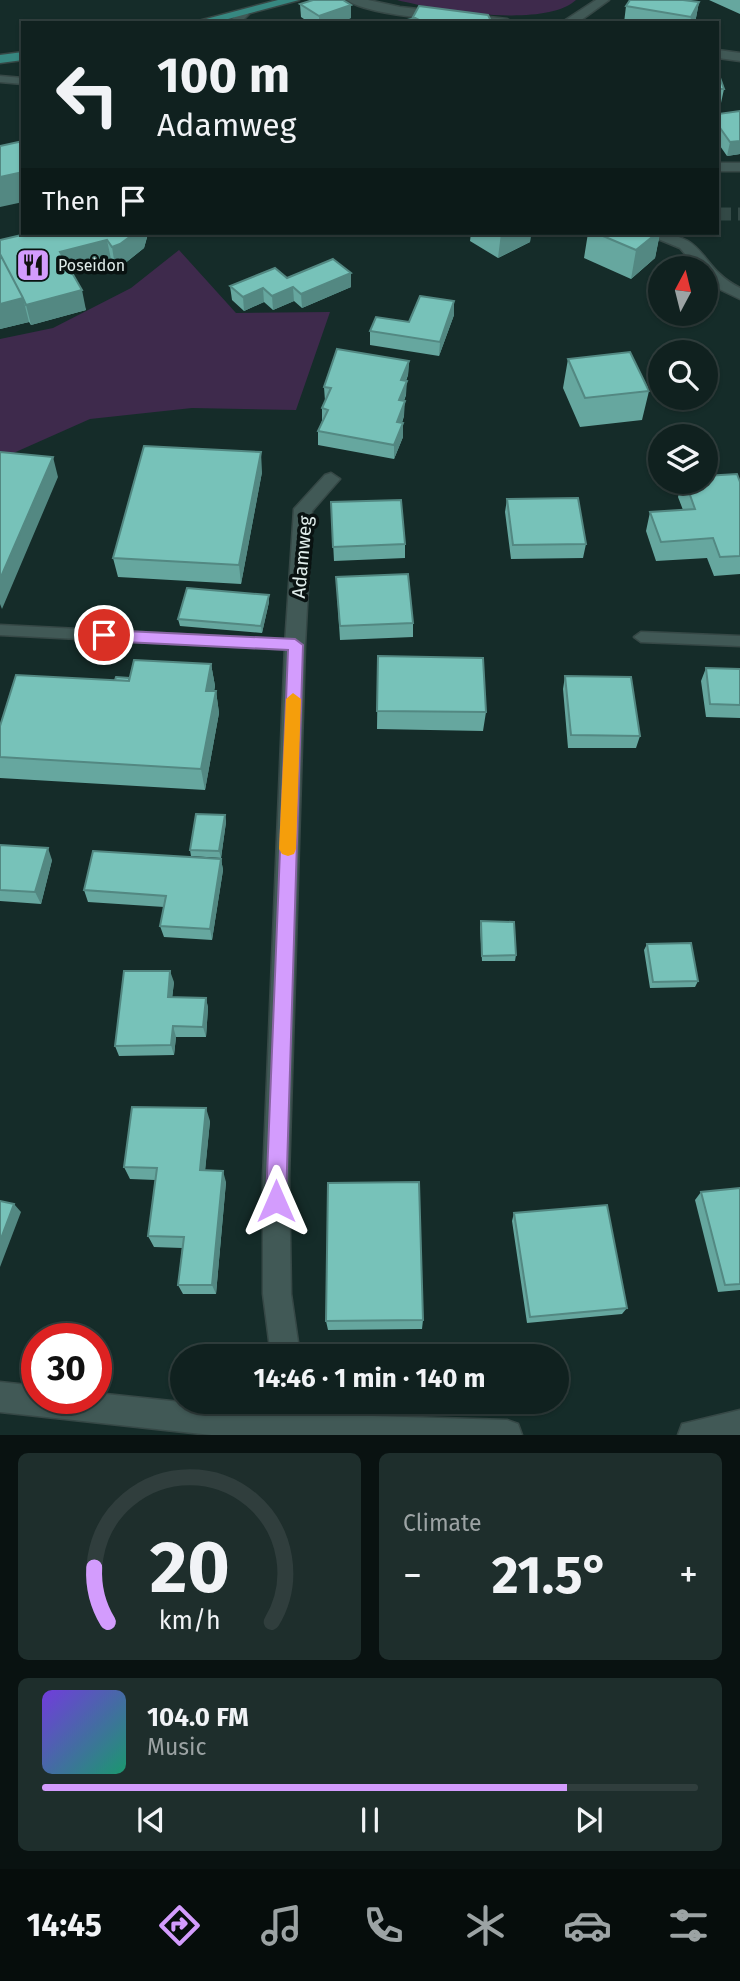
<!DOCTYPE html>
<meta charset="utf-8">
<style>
:root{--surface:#10211f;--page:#1e2e2c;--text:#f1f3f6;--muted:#9ca3a4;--line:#303e3d;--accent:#d39cfd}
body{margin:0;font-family:"Fira Sans",sans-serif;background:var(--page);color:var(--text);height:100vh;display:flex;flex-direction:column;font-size:26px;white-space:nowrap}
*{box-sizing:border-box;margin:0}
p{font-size:23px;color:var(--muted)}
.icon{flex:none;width:38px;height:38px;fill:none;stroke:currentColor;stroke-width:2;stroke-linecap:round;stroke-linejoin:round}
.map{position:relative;height:1435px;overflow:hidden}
.drawer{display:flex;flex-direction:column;gap:18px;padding:18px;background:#091211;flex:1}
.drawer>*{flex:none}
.banner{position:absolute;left:21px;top:21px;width:698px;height:214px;border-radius:0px;box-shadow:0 2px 5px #0004,0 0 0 2px var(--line);background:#10211f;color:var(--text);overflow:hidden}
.needle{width:46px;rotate:7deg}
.fabs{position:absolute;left:648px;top:256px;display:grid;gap:14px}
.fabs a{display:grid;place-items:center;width:70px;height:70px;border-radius:50%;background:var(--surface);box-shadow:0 2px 5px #0004,0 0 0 2px var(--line);font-size:35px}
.speed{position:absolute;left:21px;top:1323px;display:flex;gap:14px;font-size:35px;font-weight:700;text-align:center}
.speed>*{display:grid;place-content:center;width:91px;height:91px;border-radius:50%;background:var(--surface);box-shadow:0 2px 5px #0004,0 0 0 2px var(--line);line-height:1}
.speed .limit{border:10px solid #d22;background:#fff;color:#111}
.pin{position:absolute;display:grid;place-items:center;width:60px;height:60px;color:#fff;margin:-30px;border:4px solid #fff;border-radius:50%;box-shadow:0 2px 7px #0007}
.me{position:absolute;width:77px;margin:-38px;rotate:0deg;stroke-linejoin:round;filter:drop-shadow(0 0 5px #0008)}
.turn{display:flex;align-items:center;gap:24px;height:147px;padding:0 21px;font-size:32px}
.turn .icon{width:91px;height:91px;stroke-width:2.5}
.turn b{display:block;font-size:49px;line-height:60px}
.then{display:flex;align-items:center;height:66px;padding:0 21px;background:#0003;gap:14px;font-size:26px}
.big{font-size:52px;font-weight:700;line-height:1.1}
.drawer .card{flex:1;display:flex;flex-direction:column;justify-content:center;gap:10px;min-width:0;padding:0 24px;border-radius:10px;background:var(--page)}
.drawer .dial{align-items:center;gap:0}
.dial svg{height:182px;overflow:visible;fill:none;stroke:var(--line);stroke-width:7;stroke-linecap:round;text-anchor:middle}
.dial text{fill:var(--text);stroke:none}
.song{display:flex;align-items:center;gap:21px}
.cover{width:84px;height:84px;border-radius:10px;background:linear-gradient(135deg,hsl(260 70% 55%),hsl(160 70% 35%))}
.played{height:7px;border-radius:4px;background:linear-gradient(90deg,var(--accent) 80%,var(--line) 80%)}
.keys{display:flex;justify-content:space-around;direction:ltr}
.heat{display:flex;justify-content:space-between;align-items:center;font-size:38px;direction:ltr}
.drawer .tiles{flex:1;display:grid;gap:18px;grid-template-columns:1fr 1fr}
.card:last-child{grid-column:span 2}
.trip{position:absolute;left:170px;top:1344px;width:399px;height:70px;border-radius:35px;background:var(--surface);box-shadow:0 2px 5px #0004,0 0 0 2px var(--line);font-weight:700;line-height:70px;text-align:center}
.tabs{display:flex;height:112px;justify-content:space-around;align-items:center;background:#060d0c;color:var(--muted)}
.tabs .icon{width:49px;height:49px}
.tabs .active{color:var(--accent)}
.tabs b{font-size:32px;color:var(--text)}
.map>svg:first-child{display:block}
.green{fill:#3e2a4c}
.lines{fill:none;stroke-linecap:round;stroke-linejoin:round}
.secondary-tunnel{stroke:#334946;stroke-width:13;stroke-dasharray:13 7;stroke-linecap:butt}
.lane-casing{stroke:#364846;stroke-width:3}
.street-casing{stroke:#364846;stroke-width:3}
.secondary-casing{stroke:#364846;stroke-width:3}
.primary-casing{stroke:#364846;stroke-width:3}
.lane{fill:#415956;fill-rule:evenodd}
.street{fill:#415956;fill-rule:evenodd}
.secondary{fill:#415956;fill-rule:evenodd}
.primary{fill:#378881;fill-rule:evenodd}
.wall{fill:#66a79f}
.shaded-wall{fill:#538882}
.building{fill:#77c2b9;stroke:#538882;stroke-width:2}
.route{fill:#d39cfd;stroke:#8965a4;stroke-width:2}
.slow{fill:#f59e0b}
.labels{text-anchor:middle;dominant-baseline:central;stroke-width:7;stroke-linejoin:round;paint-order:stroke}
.far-poi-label{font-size:16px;fill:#dfecea;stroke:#091211;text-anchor:start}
.street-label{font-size:19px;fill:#dfecea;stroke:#091211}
</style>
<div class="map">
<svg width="740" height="1435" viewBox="0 0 740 1435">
<rect width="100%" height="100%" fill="#152c29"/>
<!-- green -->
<path class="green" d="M397 0H576C544 29 436 10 397 0Z
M179 250 236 313 330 312 296 410 192 408 90 419 0 459V339L53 328 131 288Z"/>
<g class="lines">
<!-- secondary-tunnel -->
<path class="secondary-tunnel" d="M718 214H740"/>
<!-- lane casing -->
<g class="lane-casing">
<path id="lane" d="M0 76 23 78V84L0 82Z
M0 625 295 640 302 645 295 650 0 635Z
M641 632 740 636V646L641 642 634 637Z"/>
</g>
<!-- street casing -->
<g class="street-casing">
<path id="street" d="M347 0H368L400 7 507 19 513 23C479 23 371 18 347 0Z
M596 0H609L577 23H561Z
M718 50 740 53V61L718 58Z
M718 163H740V171H718Z
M649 233C710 233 696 266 740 288V299L713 286 705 278V268H697L680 248 651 236Z
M331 473 340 479 312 511 305 645 289 1177 291 1294 300 1356H271L263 1294V1177L285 645 294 509 325 475Z
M0 1382 37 1386V1398H96V1393L276 1412 275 1402H305L306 1414 507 1420 518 1424 522 1435H211L0 1412Z
M740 1410V1435H678L682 1424Z"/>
</g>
<!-- secondary casing -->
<g class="secondary-casing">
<path id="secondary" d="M243 10 249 14 240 23H227Z"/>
</g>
<!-- primary casing -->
<g class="primary-casing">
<path id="primary" d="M278 0H299L213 23H191Z
M23 52V60L0 63V55Z"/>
</g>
<!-- lane -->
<use href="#lane" class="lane"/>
<!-- street -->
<use href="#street" class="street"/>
<!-- secondary -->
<use href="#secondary" class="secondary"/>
<!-- primary -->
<use href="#primary" class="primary"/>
</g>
<!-- wall -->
<path class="wall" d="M709 0H740V14Z
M699 2 695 23H624L626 6Z
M300 4 351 18 336 23H310L301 17Z
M718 72 724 89 721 103H718Z
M740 111V154L727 156 718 143V114Z
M471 233H531L530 242 498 258 470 241Z
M588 233H660L655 258 631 279 584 258Z
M148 234 144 248 124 264 115 266 111 259 70 270 86 310 31 325 29 322 0 329V240Z
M287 278 351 287 302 308 294 301 273 310 264 302 244 311 232 300 230 286Z
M454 301V315L439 356 370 345V331L409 322Z
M568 359 649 391 642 420 580 427 563 388Z
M409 361 408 375 406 381V395L404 401V416L402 423 403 437 394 459 318 445V431L322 421V408L325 401 324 387Z
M262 472 241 584 118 577 113 558Z
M682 481 740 482V574L714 576 707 558 656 561 646 531 650 512 683 510 678 497Z
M507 499 586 544 583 558 511 559 505 512Z
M331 503 405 544V558L334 561Z
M336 577 413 623V637L340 640Z
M269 595V602L262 633 180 626 178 619Z
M378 656 486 712 483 731 377 729Z
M211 664 215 686 214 691H216L219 713 205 790 0 778V726L115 680Z
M706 668 740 669V718L706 717 701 681Z
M565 676 640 736 636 748H568L563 689Z
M225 815 226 822 221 858 191 856 190 850Z
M0 845 52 860 41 904 0 901Z
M221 859 223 870 212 940 164 937 160 926 164 907 88 902 84 890Z
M481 921 516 955 515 961H482L480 927Z
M647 944 698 981 695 987 650 988 644 950Z
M174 982 172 998H206L208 1008 206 1037H176L174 1055 119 1056 115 1046Z
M210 1121 205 1170 226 1182 216 1294H183L178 1285 182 1248 154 1247 148 1236 155 1180 130 1179 124 1167Z
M740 1188V1290L718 1292 695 1200 701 1192Z
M514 1213 627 1308 622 1314 527 1323 512 1221Z
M423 1320 422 1329 328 1330 326 1321Z"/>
<!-- shaded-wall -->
<path class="shaded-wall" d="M699 2 695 23H690L691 17Z
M351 5V18L336 23H319V16Z
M740 141V154L727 156 730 142Z
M23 172V202L0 207V177Z
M135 233H148L144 248 124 264 115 266 112 247Z
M501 233H531L530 242 498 258Z
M657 233H660L655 258 631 279 636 250Z
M107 240 111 259 64 271 60 252Z
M351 273V287L302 308 301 294Z
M293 287 294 301 273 310 272 296Z
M263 288 264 302 244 311 243 297Z
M82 290 86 310 31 325 26 305Z
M23 298 29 322 0 329V304Z
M454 301V315L439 356 440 342Z
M409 361 408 375 400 394 401 380Z
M407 381 406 395 398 414 399 400Z
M405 401 404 416 397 436V422Z
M403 423V437L394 459V445Z
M261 452 262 472 241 584 239 565Z
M53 457 58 477 2 609 0 604V579Z
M269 595V602L262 633 261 626Z
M211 664 215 686 210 713 206 691Z
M216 691 219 713 205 790 201 769Z
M225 815 226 822 221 858 219 851Z
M48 848 52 860 41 904 35 892Z
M221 859 223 870 212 940 210 929Z
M170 971 174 982 171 1008 168 997Z
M206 998 208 1008 206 1037 203 1027Z
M173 1026 176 1037 174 1055 171 1045Z
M206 1108 210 1121 204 1182 200 1170Z
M223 1171 226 1182 216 1294 212 1285Z
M14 1204 21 1212 0 1267V1241Z"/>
<!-- building -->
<path class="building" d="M313 0H343L351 5 319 16 300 4Z
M630 0H683L699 2 691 17 626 6Z
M419 6 488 15 492 23 423 22 415 18 412 19Z
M415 18 425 23H395Z
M718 72 724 89H718Z
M740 111V141L730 142 718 125V114Z
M23 141V172L0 177V146Z
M30 233H135L120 244 112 247 107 240 60 252 82 290 26 305 23 298 0 254V240Z
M596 233H657L636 250Z
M0 254 23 298 0 304Z
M333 259 351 273 301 294 293 287 272 296 263 288 243 297 230 286 275 268 287 278Z
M420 296 454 301 440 342 370 331 376 317 409 322Z
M337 349 409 361 401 380 407 381 399 400 405 401 397 422 403 423 394 445 318 431 328 410 322 408 331 388 324 387Z
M630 352 649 391 585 398 568 359Z
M144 446 261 452 239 565 113 558Z
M0 452 53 457 0 579Z
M737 474 740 482V556L720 557 713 538 661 542 650 512 695 509 685 481H705V476Z
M578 498 586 544 513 545 507 499Z
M401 500 405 544 333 547 331 502Z
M408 574 413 623 340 626 336 577Z
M187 588 269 595 261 626 178 619Z
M378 656 483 658 486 712 377 711Z
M134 660 211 664 206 691H216L201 769 0 757V726L16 675 129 681Z
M706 668 740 669V705L710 704Z
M565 676 631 677 640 736 571 735Z
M116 677 129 678V681L115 680Z
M196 814 225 815 219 851 190 850Z
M0 845 48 848 35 892 0 890Z
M93 851 221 859 210 929 160 926 166 896 84 890Z
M481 921 514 922 516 955 482 956Z
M691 943 698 981 653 982 647 944Z
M124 971H170L168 997 206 998 203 1027 173 1026 171 1045 115 1046Z
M132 1107 206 1108 200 1170 223 1171 212 1285H178L184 1237 148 1236 157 1168 124 1167Z
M419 1182 423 1320 326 1321 328 1183Z
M740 1188V1284L725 1285 701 1192Z
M0 1201 14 1204 0 1241Z
M607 1205 627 1308 530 1317 514 1213Z"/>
<!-- route -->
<path class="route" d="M104 630 295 639 303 645 286 1201 283 1208 276 1211 269 1208 266 1201 288 650 104 641 97 635Z"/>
<!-- slow -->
<path class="slow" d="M293 693 301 699 296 849 294 854 288 856 282 854 279 849 286 699Z"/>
<!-- icons -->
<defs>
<g id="restaurant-square" transform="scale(1.75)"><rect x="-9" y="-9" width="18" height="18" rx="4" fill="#d39cfd" stroke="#091211"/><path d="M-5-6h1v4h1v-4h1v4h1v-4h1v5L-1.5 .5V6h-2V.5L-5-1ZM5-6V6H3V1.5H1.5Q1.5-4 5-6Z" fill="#111"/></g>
</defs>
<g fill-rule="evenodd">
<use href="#restaurant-square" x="33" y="265"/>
</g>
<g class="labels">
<!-- far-poi labels -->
<g class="far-poi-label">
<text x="58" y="265">Poseidon</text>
</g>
<!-- street labels -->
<g class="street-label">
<text transform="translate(302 557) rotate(-85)">Adamweg</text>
</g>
</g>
</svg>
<div class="fabs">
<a><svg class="needle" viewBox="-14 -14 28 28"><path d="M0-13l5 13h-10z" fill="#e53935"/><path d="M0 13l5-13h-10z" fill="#9ca3a4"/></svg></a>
<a><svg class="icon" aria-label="search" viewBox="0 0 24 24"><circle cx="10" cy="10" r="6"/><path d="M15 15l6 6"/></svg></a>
<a><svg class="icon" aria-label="layers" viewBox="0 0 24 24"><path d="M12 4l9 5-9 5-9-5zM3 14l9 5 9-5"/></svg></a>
</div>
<div class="speed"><div class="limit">30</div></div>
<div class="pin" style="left:104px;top:635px;background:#d93025"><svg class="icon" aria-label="arrive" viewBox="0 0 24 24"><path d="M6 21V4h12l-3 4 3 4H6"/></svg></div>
<svg class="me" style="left:276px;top:1201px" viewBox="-20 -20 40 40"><path d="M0-17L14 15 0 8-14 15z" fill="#d39cfd" stroke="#fff" stroke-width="4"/></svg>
<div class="trip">14:46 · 1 min · 140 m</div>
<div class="banner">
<div class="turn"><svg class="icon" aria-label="left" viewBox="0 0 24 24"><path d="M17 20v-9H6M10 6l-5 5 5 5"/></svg><div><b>100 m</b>Adamweg</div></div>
<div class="then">Then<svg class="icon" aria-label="arrive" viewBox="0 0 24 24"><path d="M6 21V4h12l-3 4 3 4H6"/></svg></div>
</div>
</div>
<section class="drawer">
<div class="tiles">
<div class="card dial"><svg viewBox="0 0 100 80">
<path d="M14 69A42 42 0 1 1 86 69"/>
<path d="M14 69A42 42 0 0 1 8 45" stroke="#d39cfd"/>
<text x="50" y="56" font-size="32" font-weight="700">20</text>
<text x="50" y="72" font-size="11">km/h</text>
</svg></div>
<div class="card"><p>Climate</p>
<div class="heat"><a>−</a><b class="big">21.5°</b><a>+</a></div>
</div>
<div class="card">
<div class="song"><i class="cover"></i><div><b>104.0 FM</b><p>Music</p></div></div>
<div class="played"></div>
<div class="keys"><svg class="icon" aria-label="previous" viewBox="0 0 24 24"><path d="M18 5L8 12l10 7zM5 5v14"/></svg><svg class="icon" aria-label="pause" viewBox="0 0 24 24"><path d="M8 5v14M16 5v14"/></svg><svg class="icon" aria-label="next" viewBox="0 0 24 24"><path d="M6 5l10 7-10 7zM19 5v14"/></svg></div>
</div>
</div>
</section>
<nav class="tabs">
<b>14:45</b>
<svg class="icon active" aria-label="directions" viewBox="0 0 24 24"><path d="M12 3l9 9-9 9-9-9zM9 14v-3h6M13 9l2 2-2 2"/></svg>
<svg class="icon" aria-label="music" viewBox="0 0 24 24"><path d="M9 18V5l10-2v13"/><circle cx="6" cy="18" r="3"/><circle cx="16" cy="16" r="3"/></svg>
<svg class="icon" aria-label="phone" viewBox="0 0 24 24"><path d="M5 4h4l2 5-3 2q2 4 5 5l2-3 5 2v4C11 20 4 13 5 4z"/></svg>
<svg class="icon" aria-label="climate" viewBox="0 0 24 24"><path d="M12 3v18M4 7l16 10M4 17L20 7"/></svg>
<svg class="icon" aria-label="car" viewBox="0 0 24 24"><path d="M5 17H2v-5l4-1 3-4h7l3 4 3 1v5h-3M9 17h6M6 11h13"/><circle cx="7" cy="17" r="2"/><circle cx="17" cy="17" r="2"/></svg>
<svg class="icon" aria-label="filters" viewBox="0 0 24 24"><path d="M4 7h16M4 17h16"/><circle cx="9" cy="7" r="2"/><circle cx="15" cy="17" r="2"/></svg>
</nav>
